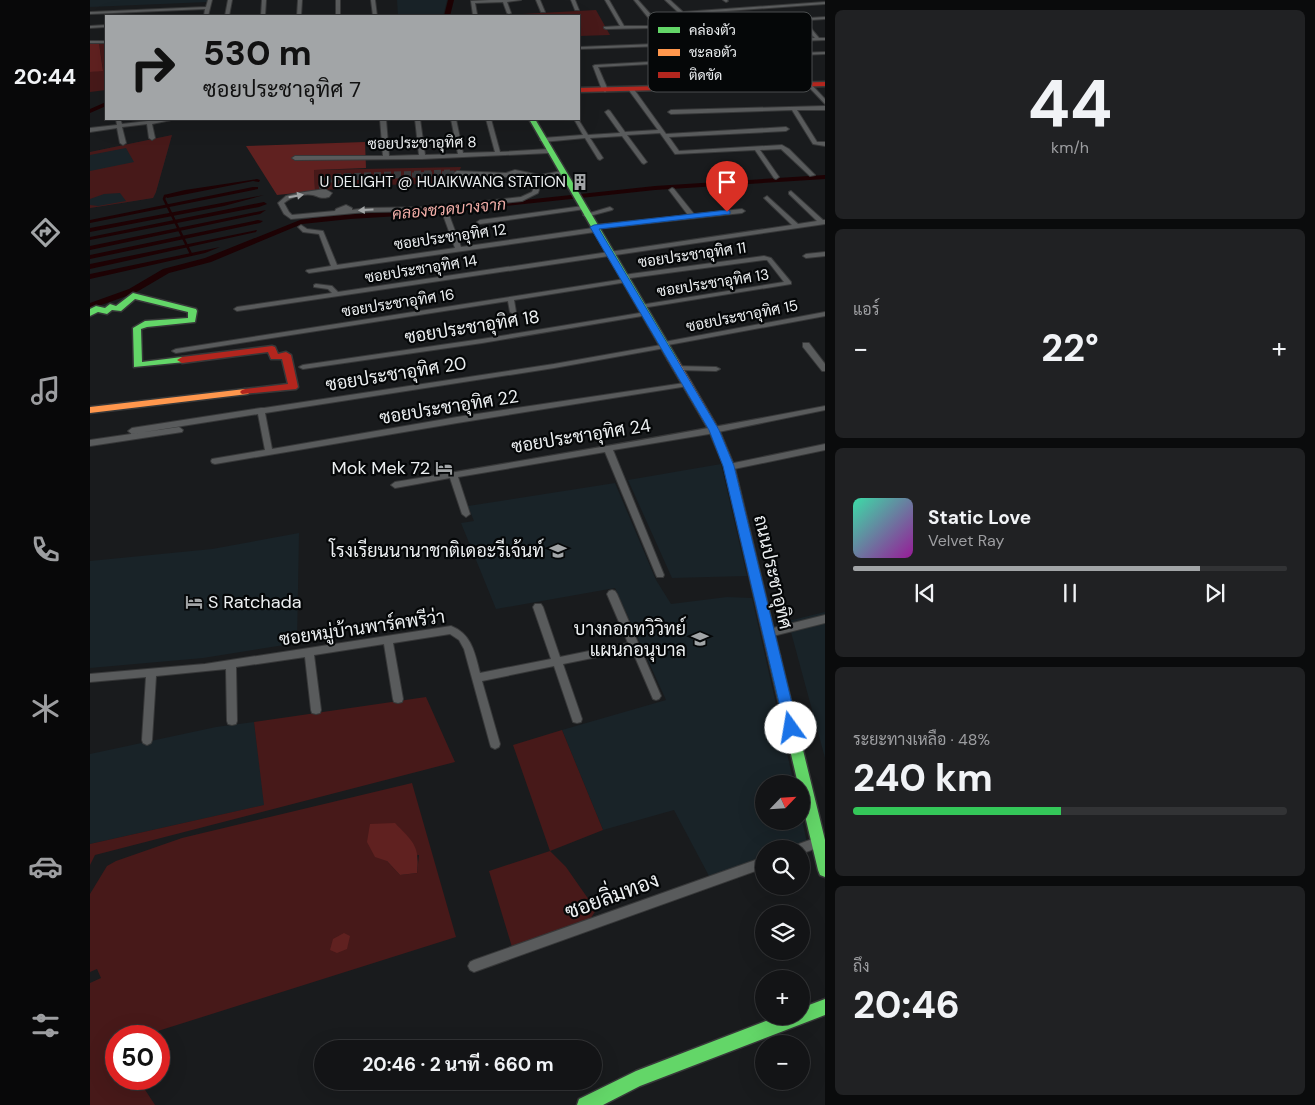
<!DOCTYPE html>
<html lang="th">
<meta charset="utf-8">
<style>
:root{--surface:#131416;--page:#202123;--text:#f1f3f6;--muted:#9d9ea1;--line:#323335;--accent:#a2a5a7}
body{margin:0;font-family:"DM Sans",Sarabun,sans-serif;background:var(--page);color:var(--text);height:100vh;display:flex;flex-direction:column;font-size:19px;white-space:nowrap}
*{box-sizing:border-box;margin:0}
p{font-size:16px;color:var(--muted)}
.icon{flex:none;width:28px;height:28px;fill:none;stroke:currentColor;stroke-width:2;stroke-linecap:round;stroke-linejoin:round}
.map{position:relative;flex:1;overflow:hidden}
.sheet{display:flex;flex-direction:column;gap:10px;padding:10px;background:#0a0b0c;width:490px}
.sheet>*{flex:none}
.hud{position:absolute;left:15px;top:15px;width:475px;height:105px;border-radius:0px;box-shadow:0 5px 20px #0002,0 0 0 1px var(--line);background:#a2a5a7;color:#111;overflow:hidden}
.needle{width:32px;rotate:65deg}
.controls{position:absolute;left:665px;top:775px;display:grid;gap:10px}
.controls a{display:grid;place-items:center;width:55px;height:55px;border-radius:50%;background:var(--surface);box-shadow:0 5px 20px #0002,0 0 0 1px var(--line);font-size:25px}
.speed{position:absolute;left:15px;top:1025px;display:flex;gap:10px;font-size:25px;font-weight:700;text-align:center}
.speed>*{display:grid;place-content:center;width:65px;height:65px;border-radius:50%;background:var(--surface);box-shadow:0 5px 20px #0002,0 0 0 1px var(--line);line-height:1}
.speed .limit{border:8px solid #d22;background:#fff;color:#111}
.pin{position:absolute;display:grid;place-items:center;width:42px;height:42px;color:#fff;margin:-51px -21px;border-radius:50% 50% 50% 0;rotate:-45deg;box-shadow:0 0 5px #0007}
.pin .icon{rotate:45deg}
.me{position:absolute;width:55px;margin:-28px;rotate:347deg;stroke-linejoin:round;filter:drop-shadow(0 0 4px #0008)}
.turn{display:flex;align-items:center;gap:18px;height:105px;padding:0 15px;font-size:22px}
.turn .icon{width:65px;height:65px;stroke-width:2.5}
.turn b{display:block;font-size:35px;line-height:42px}
.big{font-size:38px;font-weight:700;line-height:1.1}
.sheet .tile{flex:1;display:flex;flex-direction:column;justify-content:center;gap:8px;min-width:0;padding:0 18px;border-radius:8px;background:var(--page)}
.sheet .dial{align-items:center;gap:0}
.dial b{font-size:65px;line-height:1}
.song{display:flex;align-items:center;gap:15px}
.cover{width:60px;height:60px;border-radius:8px;background:linear-gradient(135deg,hsl(160 70% 55%),hsl(300 70% 35%))}
.played{height:5px;border-radius:2px;background:linear-gradient(90deg,var(--accent) 80%,var(--line) 80%)}
.keys{display:flex;justify-content:space-around;direction:ltr}
.heat{display:flex;justify-content:space-between;align-items:center;font-size:28px;direction:ltr}
.charge{height:8px;border-radius:4px;background:linear-gradient(90deg,#34c759 48%,var(--line) 0)}
.trip{position:absolute;left:224px;top:1040px;width:288px;height:50px;border-radius:25px;background:var(--surface);box-shadow:0 5px 20px #0002,0 0 0 1px var(--line);font-weight:700;line-height:50px;text-align:center}
main{display:flex;flex:1;min-height:0}
.tabs{display:flex;flex-direction:column;width:90px;justify-content:space-around;align-items:center;background:#080809;color:var(--muted)}
.tabs .icon{width:35px;height:35px}
.tabs .active{color:var(--accent)}
.tabs b{font-size:22px;color:var(--text)}
.map>svg:first-child{display:block}
.built{fill:#192328}
.green{fill:#471919;fill-rule:evenodd}
.forest{fill:#602120}
.water{fill:#1d0204}
.lines{fill:none;stroke-linecap:round;stroke-linejoin:round}
.stream{stroke:#1d0204;stroke-width:2.5}
.canal{fill:#1d0204;fill-rule:evenodd}
.street-tunnel-far1{stroke:#393b3d;stroke-width:5;stroke-dasharray:5 2.5;stroke-linecap:butt}
.street-tunnel{stroke:#393b3d;stroke-width:7;stroke-dasharray:7 3;stroke-linecap:butt}
.street-casing{stroke:#373839;stroke-width:2}
.fast-casing{stroke:#373839;stroke-width:3}
.slow-casing{stroke:#373839;stroke-width:3}
.jam-casing{stroke:#373839;stroke-width:3}
.street{fill:#595b5c;fill-rule:evenodd}
.fast{fill:#63d668;fill-rule:evenodd}
.slow{fill:#ff974d;fill-rule:evenodd}
.jam{fill:#b3261e;fill-rule:evenodd}
.oneway{fill:#a2a5a6}
.route{fill:#1a73e8;stroke:#114b97}
.labels{text-anchor:middle;dominant-baseline:central;stroke-width:4.5;stroke-linejoin:round;paint-order:stroke}
.far-street-label{font-size:15px;fill:#eceff1;stroke:#050708}
.far-poi-label{font-size:15px;fill:#eceff1;stroke:#050708;text-anchor:end}
.far-water-label{font-size:16px;font-style:italic;fill:#f2aea8;stroke:#050708}
.street-label{font-size:18px;fill:#eceff1;stroke:#050708}
.poi-label{font-size:18px;fill:#eceff1;stroke:#050708;text-anchor:end}
.near-street-label{font-size:21px;fill:#eceff1;stroke:#050708}
.key{fill:#050708;stroke:#4a4d4e;stroke-width:1}
.key-label{font-size:14px;fill:#eceff1}
</style>
<main>
<nav class="tabs">
<b>20:44</b>
<svg class="icon active" aria-label="directions" viewBox="0 0 24 24"><path d="M12 3l9 9-9 9-9-9zM9 14v-3h6M13 9l2 2-2 2"/></svg>
<svg class="icon" aria-label="music" viewBox="0 0 24 24"><path d="M9 18V5l10-2v13"/><circle cx="6" cy="18" r="3"/><circle cx="16" cy="16" r="3"/></svg>
<svg class="icon" aria-label="phone" viewBox="0 0 24 24"><path d="M5 4h4l2 5-3 2q2 4 5 5l2-3 5 2v4C11 20 4 13 5 4z"/></svg>
<svg class="icon" aria-label="climate" viewBox="0 0 24 24"><path d="M12 3v18M4 7l16 10M4 17L20 7"/></svg>
<svg class="icon" aria-label="car" viewBox="0 0 24 24"><path d="M5 17H2v-5l4-1 3-4h7l3 4 3 1v5h-3M9 17h6M6 11h13"/><circle cx="7" cy="17" r="2"/><circle cx="17" cy="17" r="2"/></svg>
<svg class="icon" aria-label="filters" viewBox="0 0 24 24"><path d="M4 7h16M4 17h16"/><circle cx="9" cy="7" r="2"/><circle cx="15" cy="17" r="2"/></svg>
</nav>
<div class="map">
<svg width="735" height="1105" viewBox="0 0 735 1105">
<rect width="100%" height="100%" fill="#191b1d"/>
<!-- built -->
<path class="built" d="M0 0H119L118 2 0 7Z
M307 0H357L353 16H308Z
M82 135 66 192 63 198 0 208V152Z
M631 464 657 576 582 578 538 480Z
M525 483 566 580 581 604 637 597 662 598 704 784H674V821H711V816L717 842 697 849H674V857L619 876 584 810 513 830 472 730 576 700 525 588 406 609 371 523 384 521 378 506Z
M209 533 207 643 113 658 0 668V561L122 549Z
M735 612V758L698 621Z
M164 722 175 805 0 844V754L126 727Z"/>
<!-- green -->
<path class="green" d="M506 10 520 35 489 36V16L413 15Z
M9 43H16V90L0 92V72L13 70Z
M82 135 66 192 63 198 0 208V205L8 206 36 201 30 193 14 194 0 199V171L44 162 36 148 0 155V152Z
M371 167 368 175 369 183 293 185 225 191 224 170Z
M336 697 365 762 5 855 0 865V844L174 805 164 722Z
M472 730 513 830 460 851 476 867 506 910 499 921 422 947 399 871 460 851 423 745Z
M322 783 366 937 52 1036H26V1079H48L65 1105H0V983L11 978 7 969 0 972V894L17 866 26 861 92 838ZM329 855 327 873 310 875 297 861Z"/>
<!-- forest -->
<path class="forest" d="M9 43 13 71 0 72V44Z
M275 142 276 168 224 170 225 191 187 195 156 146Z
M305 823C323 842 330 845 327 873L310 875 297 861 285 857 277 842 280 824Z
M254 933 260 936 257 949 247 953 240 950 243 939Z"/>
<!-- water -->
<path class="water" d="M167 179 170 180 169 182 163 181 77 198 74 195 95 190Z
M163 187H168V189L0 223V220Z
M174 195 134 206 0 232V228Z
M174 202 177 204 169 207 0 240V237Z
M176 210 170 214 0 250V246Z
M168 220 173 221 170 223 0 259V255Z
M167 230 166 232 0 269V264Z
M130 247 115 253 0 279V274Z"/>
<g class="lines">
<!-- stream -->
<path class="stream" d="M75 196 74 199 101 254"/>
<!-- canal -->
<path class="canal" d="M358 0H364L360 16H354Z
M16 102V106L0 113V109Z
M735 175V179L565 190 342 214 260 219 212 224 121 262 79 273 45 293 0 309V303L39 289 73 269 115 258 210 220 243 215 342 210 565 186Z"/>
<!-- street-tunnel-far1 -->
<path class="street-tunnel-far1" d="M322 175 367 173"/>
<!-- street-tunnel -->
<path class="street-tunnel" d="M233 190 232 184 237 180 248 177 360 173"/>
<!-- street casing -->
<g class="street-casing">
<path id="street" d="M118 0H122L118 16H114L115 9 0 14V12L116 7Z
M138 0H142L139 16H135Z
M172 0H176L175 16H171Z
M208 0H212L211 16H207Z
M246 0H250V16H246Z
M281 0H285L287 16H283Z
M399 0H431L417 2 421 13 419 14 417 13 413 2 385 3 387 14 383 15 381 1Z
M446 0H450L455 12H451Z
M481 0H485L489 10H485Z
M515 0H519L534 26H565L544 0H548L570 25H602L575 0H580L593 12 735 2V4L595 14 607 25 735 17V19L606 27 516 29 514 28V27L530 26Z
M633 0H637L638 1 636 2Z
M16 25V27L0 28V26Z
M715 26H719L729 38H735V40L489 49V47L691 39 684 29 686 28 696 39 725 38 715 28Z
M0 41H16V43H0Z
M735 52V54L612 59 610 58 612 57Z
M559 62H561V64L508 67 518 90 515 92 512 90 503 66 505 65Z
M719 82 735 99V104L717 85 716 84Z
M541 87 543 88 576 134 696 127 699 129 696 131 579 137 589 151 692 145 699 149 725 175 720 176 691 149 670 150 689 177 686 179 684 178 665 150 585 154 570 133 537 135 557 162 554 164 552 163 532 136 500 138 513 158 510 160 508 159 495 138 453 142 450 140 453 138 493 135 484 119H488L498 135 530 133 515 112 518 110 520 111 535 132 568 130 538 89Z
M735 106V110H707L727 142H735V146L723 144 702 110 581 114 578 112 581 110Z
M26 119H30L32 124 75 119 81 120 62 124 65 138 62 140 59 138 57 124 32 127 36 143 33 145 30 143 27 128 0 132V128L27 125Z
M290 119H296L299 156 329 155 325 119H330L335 155 368 154 361 119H366L373 153 405 152 396 119H401L410 152 459 149 462 151 459 153 332 159 205 160 202 158 205 156H293Z
M425 170 450 175 472 171 475 173 472 175 442 179 449 190 448 193 432 201 343 211 276 212 201 219 194 214 188 203 196 196 208 193 235 189 242 193 239 197C230 199 230 197 223 195 214 193 201 197 194 203L199 212 202 215 245 211 246 209 256 205 262 208V210L276 208 343 207 431 197 442 192 443 190 436 180 427 182 416 177 367 175 364 173 367 171 416 173ZM425 174 436 176 428 178 422 175Z
M582 188 584 189 604 214 652 209 655 211 652 213 507 229 508 230 505 232 219 273 216 271 217 270 241 266 229 234 213 232 208 227 211 225 217 229 233 231 247 265 365 248 352 212 355 210 358 212 371 247 503 228 501 227 504 225 598 215 579 190Z
M701 191 733 220H735V224L147 311 144 309 147 307 242 293 238 289 224 287V285L226 284 242 286 248 292 702 225 675 199 674 198 677 196 708 224 727 221 699 194V192Z
M493 206 495 207V209L390 224 387 222 390 220Z
M520 207 523 209 522 210 496 217 493 215Z
M735 252V256L716 258 713 256 716 254Z
M674 256 681 258 701 282V284L552 308 550 307V305L694 282 677 260H674L533 279 530 277 533 275Z
M535 279 537 280V282L424 300 426 312 423 314 420 312 418 301 86 353 82 351 86 349Z
M556 312 559 314 558 315 392 343 213 369 209 367 213 365 392 339Z
M735 312V316L578 345V348H575L464 368 175 413 182 449 367 417 601 382 602 384 598 386 367 423 125 464 122 463 121 461 122 459 175 450 168 414 42 434 38 431 42 428 171 408H174L464 364 571 345V342H574Z
M713 343H719L735 364V371H732L713 347Z
M585 366 626 367 630 369 626 371 588 370H585Z
M735 406V410L619 434 523 450 574 575 573 577H567L566 575 515 452 368 477 380 514 376 517 372 514 360 478 305 488 301 485 305 482C448 458 592 434 735 406Z
M89 427 93 430 92 432 0 446V440Z
M735 444V450L639 470 635 467 639 464Z
M522 590 525 591 527 594 571 696 569 699 566 700 563 699 542 650 473 664 492 719 491 722 487 723 483 722 482 719 464 666 392 681 410 744 409 747 405 749 401 747 400 744 374 649 369 640 360 634 303 643 313 699 312 702 308 703 304 702 303 699 294 644 224 655 231 710 230 713 226 714 222 713 221 710 215 657 146 667 147 721 146 724 142 725 138 724 137 721 136 669 66 676 62 740 61 743 57 745 53 743 52 740 56 677 0 682V674L115 664 361 626C382 634 385 654 390 673L461 659 443 607 445 604H451L453 607 470 657 538 643 517 594 519 591Z
M735 615V623L679 637 676 636 674 633 676 630 679 629Z
M728 837 732 838 734 842 732 846 711 854V849H705L706 845Z
M674 857V868L384 972 380 970 378 966 380 962 384 960Z"/>
</g>
<!-- fast casing -->
<g class="fast-casing">
<path id="fast" d="M439 119H445L588 360 586 362 583 363 578 360Z
M43 293 106 309 107 311 105 322 57 327 51 329 52 362 92 357 95 358V362L44 367 43 328 55 321 98 318V312L45 299 31 311 22 310 17 314 8 312 0 316V309L6 306 15 308 20 304 26 306Z
M684 651 688 652 690 656 735 840V877L730 875 728 870 711 799V784H708L678 656 680 652Z
M735 999V1015L550 1086 513 1105H487L489 1099 546 1071 689 1016H711V1008Z"/>
</g>
<!-- slow casing -->
<g class="slow-casing">
<path id="slow" d="M583 357 588 360 629 430 644 466 690 656 688 660 684 661 680 660 678 656 634 466 619 430 578 360Z
M155 389 158 390 160 392 158 394 0 413V407Z"/>
</g>
<!-- jam casing -->
<g class="jam-casing">
<path id="jam" d="M735 82V86L489 92V88Z
M182 346 185 347 188 354 196 352 201 355 208 387 206 389 152 394 150 392 152 390 155 389 198 384 192 359H181L178 352 92 363 87 360 92 357Z"/>
</g>
<!-- street -->
<use href="#street" class="street"/>
<!-- fast -->
<use href="#fast" class="fast"/>
<!-- slow -->
<use href="#slow" class="slow"/>
<!-- jam -->
<use href="#jam" class="jam"/>
</g>
<!-- one-way arrows -->
<defs><path id="oneway-solid" d="M-6-.8H1V-3.2L6.5 0L1 3.2V.8H-6Z" transform="scale(1.25)"/></defs>
<g class="oneway">
<use href="#oneway-solid" transform="translate(206 196) rotate(-10)"/>
<use href="#oneway-solid" transform="translate(276 210) rotate(177)"/>
</g>
<!-- route -->
<path class="route" d="M637 210 640 211V214L509 229 629 430 644 466 708 728 706 732 701 733 697 732 695 728 633 466 619 430 500 227 504 225Z"/>
<!-- icons -->
<defs>
<g id="building-bare" transform="scale(1.35)"><path d="M-4-6H4V6H1V3H-1V6H-4ZM-2.5-4.3h1.7v1.8h-1.7ZM.8-4.3h1.7v1.8H.8ZM-2.5-1h1.7V.8h-1.7ZM.8-1h1.7V.8H.8Z" fill="#a2a5a7" stroke="#050708" stroke-width="2.5" paint-order="stroke"/></g>
<g id="hotel-bare" transform="scale(1.35)"><path d="M-6-4.5h1.5V1H6V5H4.5V3h-9V5H-6ZM-4 0a1.8 1.8 0 1 1 3.6 0ZM.5 0V-2.5h3Q6-2.5 6 0Z" fill="#a2a5a7" stroke="#050708" stroke-width="2.5" paint-order="stroke"/></g>
<g id="school-bare" transform="scale(1.35)"><path d="M0-5L7-2L0 1L-7-2ZM-4 1L0 2.5L4 1V4Q0 6-4 4Z" fill="#a2a5a7" stroke="#050708" stroke-width="2.5" paint-order="stroke"/></g>
</defs>
<g fill-rule="evenodd">
<use href="#building-bare" x="490" y="182"/>
<use href="#hotel-bare" x="354" y="468"/>
<use href="#school-bare" x="468" y="551"/>
<use href="#hotel-bare" x="104" y="602"/>
<use href="#school-bare" x="610" y="639"/>
</g>
<g class="labels">
<!-- far-street labels -->
<g class="far-street-label">
<text transform="translate(332 143) rotate(-1)">ซอยประชาอุทิศ 8</text>
<text transform="translate(360 237) rotate(-8)">ซอยประชาอุทิศ 12</text>
<text transform="translate(602 255) rotate(-8)">ซอยประชาอุทิศ 11</text>
<text transform="translate(331 269) rotate(-9)">ซอยประชาอุทิศ 14</text>
<text transform="translate(623 283) rotate(-9)">ซอยประชาอุทิศ 13</text>
<text transform="translate(308 303) rotate(-9)">ซอยประชาอุทิศ 16</text>
<text transform="translate(652 316) rotate(-11)">ซอยประชาอุทิศ 15</text>
</g>
<!-- far-poi labels -->
<g class="far-poi-label">
<text x="476" y="182">U DELIGHT @ HUAIKWANG STATION</text>
</g>
<!-- far-water labels -->
<g class="far-water-label">
<text transform="translate(359 209) rotate(-5)">คลองชวดบางจาก</text>
</g>
<!-- street labels -->
<g class="street-label">
<text transform="translate(382 327) rotate(-9)">ซอยประชาอุทิศ 18</text>
<text transform="translate(306 374) rotate(-9)">ซอยประชาอุทิศ 20</text>
<text transform="translate(359 407) rotate(-9)">ซอยประชาอุทิศ 22</text>
<text transform="translate(491 436) rotate(-9)">ซอยประชาอุทิศ 24</text>
<text transform="translate(683 572) rotate(77)">ถนนประชาอุทิศ</text>
<text transform="translate(272 628) rotate(-8)">ซอยหมู่บ้านพาร์คพรีว่า</text>
</g>
<!-- poi labels -->
<g class="poi-label">
<text x="340" y="468">Mok Mek 72</text>
<text x="454" y="551">โรงเรียนนานาชาติเดอะรีเจ้นท์</text>
<text x="118" y="602" text-anchor="start">S Ratchada</text>
<text x="596" y="629">บางกอกทวิวิทย์<tspan x="596" dy="21">แผนกอนุบาล</tspan></text>
</g>
<!-- near-street labels -->
<g class="near-street-label">
<text transform="translate(522 896) rotate(-20)">ซอยลิ่มทอง</text>
</g>
</g>
<!-- legend -->
<rect x="558" y="12" width="164" height="80" rx="8" class="key"/>
<rect x="568" y="27" width="22" height="6" fill="#63d668"/>
<rect x="568" y="49" width="22" height="7" fill="#ff974d"/>
<rect x="568" y="72" width="22" height="6" fill="#b3261e"/>
<g class="key-label">
<text x="599" y="35">คล่องตัว</text>
<text x="599" y="57">ชะลอตัว</text>
<text x="599" y="80">ติดขัด</text>
</g>
</svg>
<div class="controls">
<a><svg class="needle" viewBox="-14 -14 28 28"><path d="M0-13l5 13h-10z" fill="#e53935"/><path d="M0 13l5-13h-10z" fill="#9d9ea1"/></svg></a>
<a><svg class="icon" aria-label="search" viewBox="0 0 24 24"><circle cx="10" cy="10" r="6"/><path d="M15 15l6 6"/></svg></a>
<a><svg class="icon" aria-label="layers" viewBox="0 0 24 24"><path d="M12 4l9 5-9 5-9-5zM3 14l9 5 9-5"/></svg></a>
<a>+</a>
<a>−</a>
</div>
<div class="speed"><div class="limit">50</div></div>
<div class="pin" style="left:637px;top:212px;background:#d93025"><svg class="icon" aria-label="arrive" viewBox="0 0 24 24"><path d="M6 21V4h12l-3 4 3 4H6"/></svg></div>
<svg class="me" style="left:701px;top:728px" viewBox="-20 -20 40 40"><circle r="19" fill="#fff"/><path d="M0-13L10 11 0 6-10 11z" fill="#1a73e8"/></svg>
<div class="trip">20:46 · 2 นาที · 660 m</div>
<div class="hud">
<div class="turn"><svg class="icon" aria-label="right" viewBox="0 0 24 24"><path d="M7 20v-9h11M14 6l5 5-5 5"/></svg><div><b>530 m</b>ซอยประชาอุทิศ 7</div></div>
</div>
</div>
<section class="sheet">
<div class="tile dial"><b>44</b><p>km/h</p></div>
<div class="tile"><p>แอร์</p>
<div class="heat"><a>−</a><b class="big">22°</b><a>+</a></div>
</div>
<div class="tile">
<div class="song"><i class="cover"></i><div><b>Static Love</b><p>Velvet Ray</p></div></div>
<div class="played"></div>
<div class="keys"><svg class="icon" aria-label="previous" viewBox="0 0 24 24"><path d="M18 5L8 12l10 7zM5 5v14"/></svg><svg class="icon" aria-label="pause" viewBox="0 0 24 24"><path d="M8 5v14M16 5v14"/></svg><svg class="icon" aria-label="next" viewBox="0 0 24 24"><path d="M6 5l10 7-10 7zM19 5v14"/></svg></div>
</div>
<div class="tile"><p>ระยะทางเหลือ · 48%</p><b class="big">240 km</b><div class="charge"></div></div>
<div class="tile"><p>ถึง</p><b class="big">20:46</b></div>
</section>
</main>
